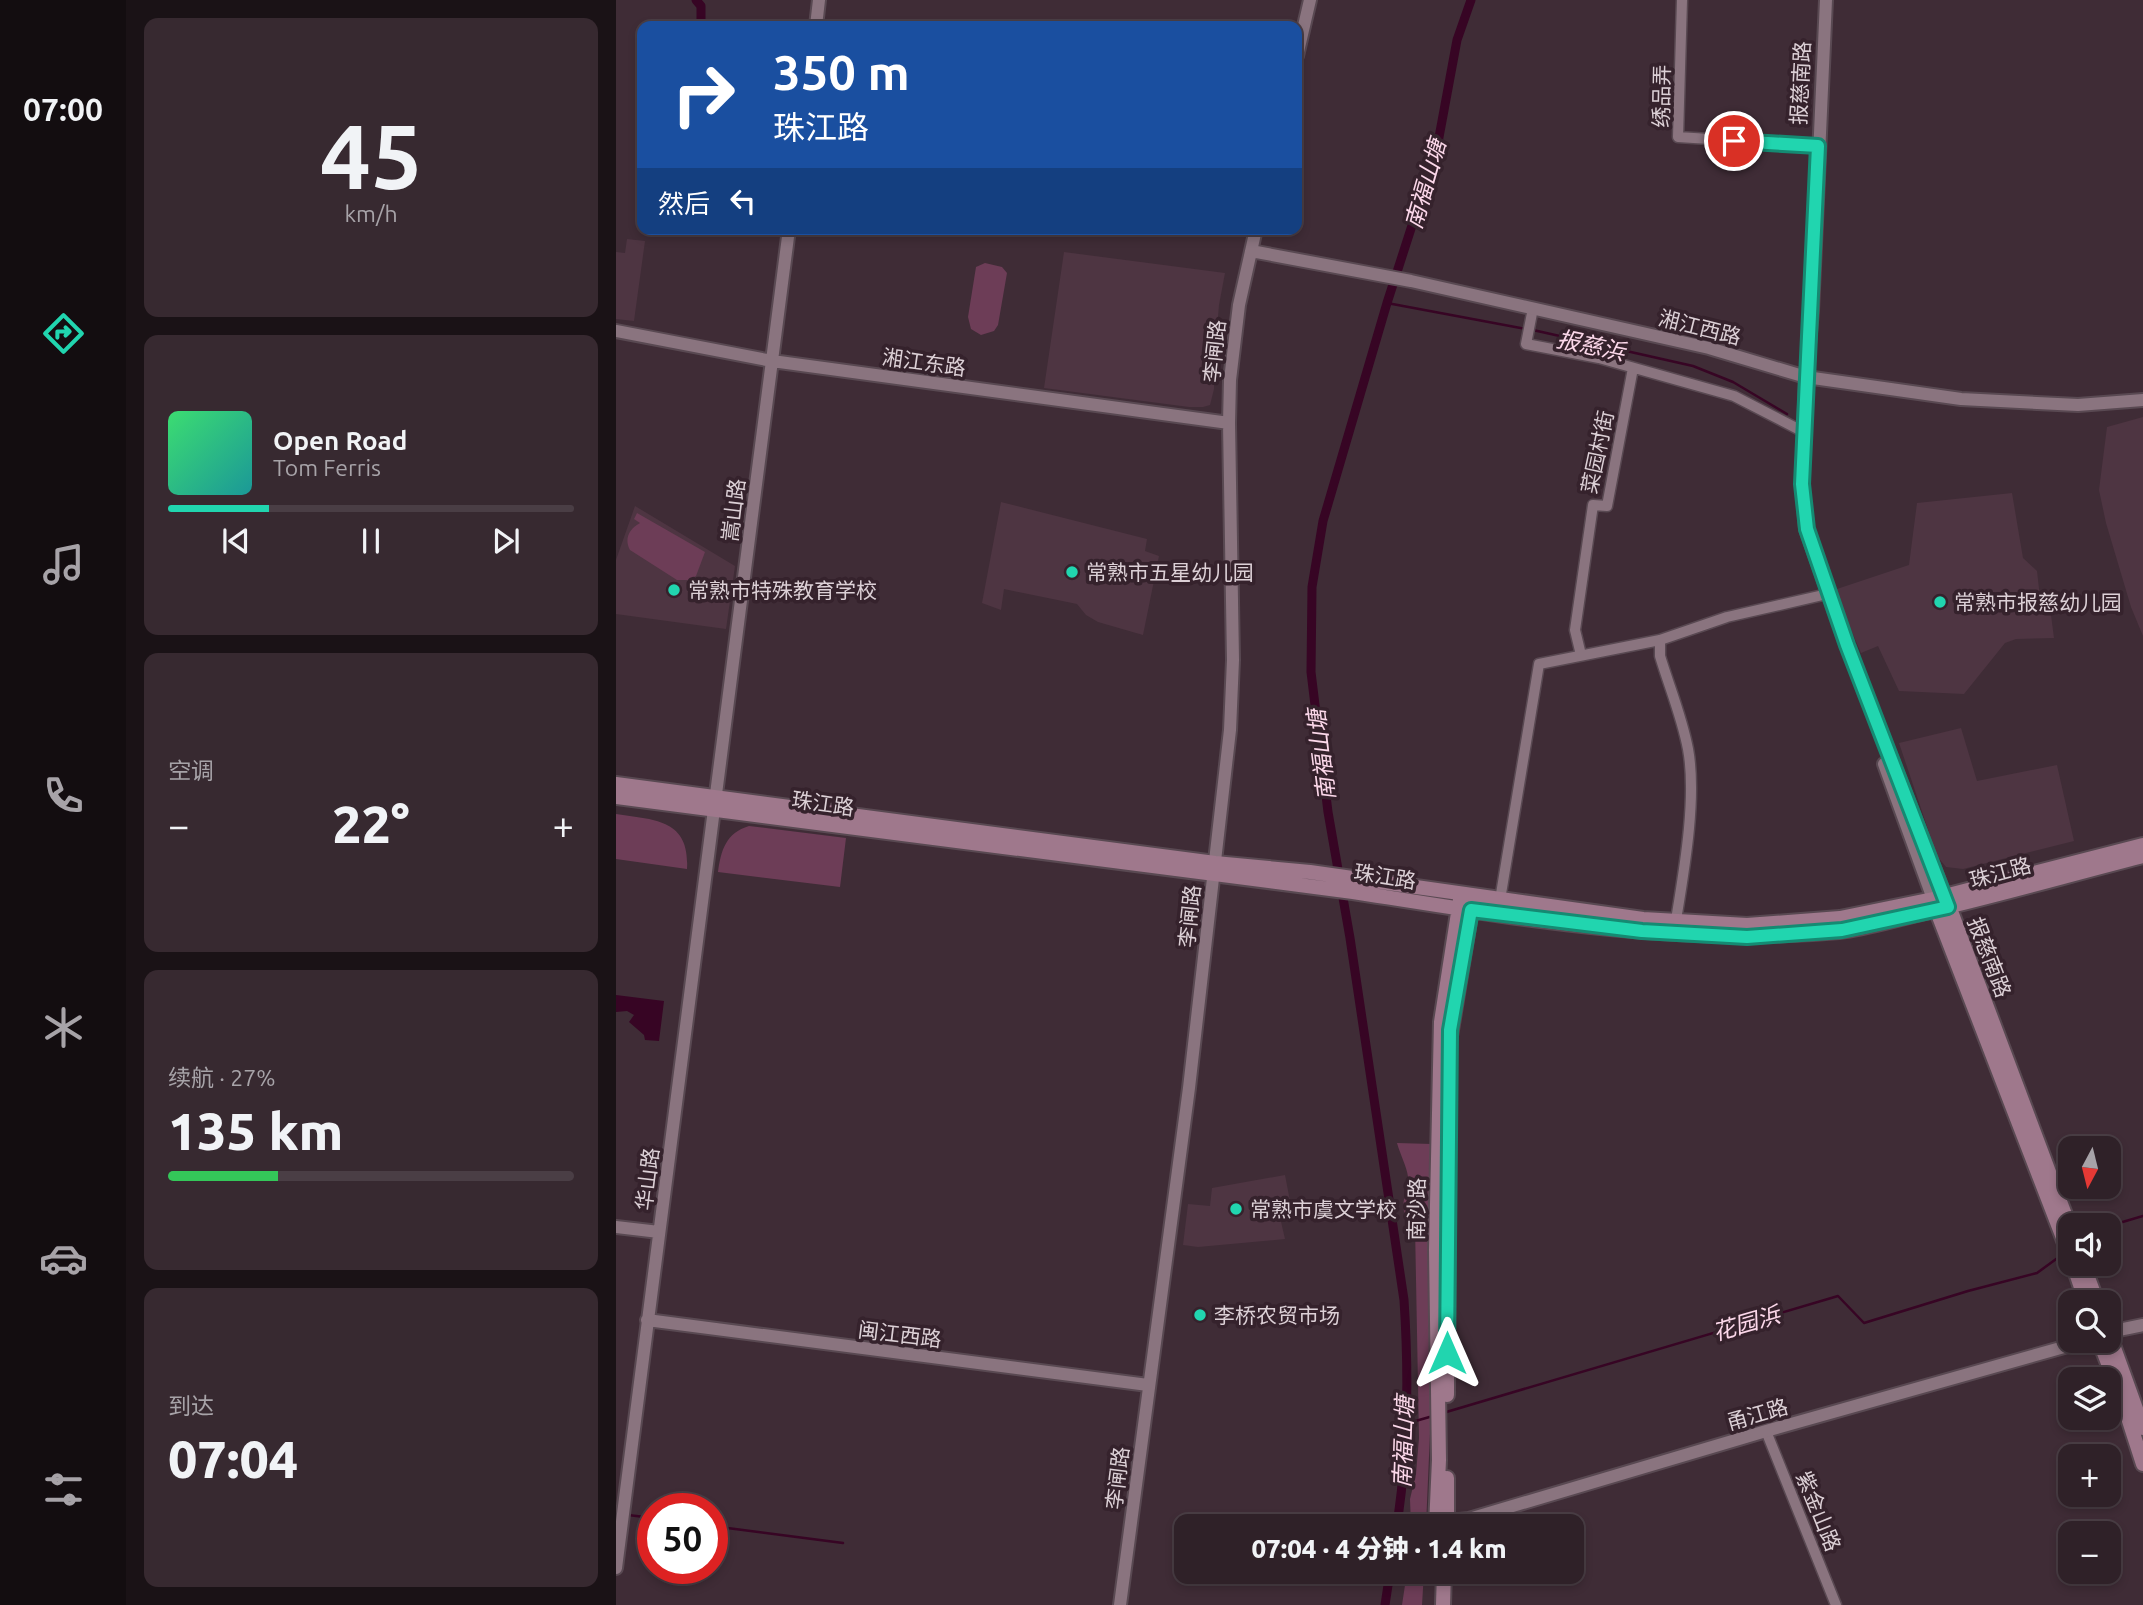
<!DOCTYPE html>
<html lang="zh">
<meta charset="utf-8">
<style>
:root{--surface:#2f2128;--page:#372930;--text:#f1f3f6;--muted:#a7a3a8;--line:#4a3e45;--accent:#21d5af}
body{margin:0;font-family:Ubuntu,"Noto Sans SC",sans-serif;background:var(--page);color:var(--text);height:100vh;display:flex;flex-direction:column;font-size:26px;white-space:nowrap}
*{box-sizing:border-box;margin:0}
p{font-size:23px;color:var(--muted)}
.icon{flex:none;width:38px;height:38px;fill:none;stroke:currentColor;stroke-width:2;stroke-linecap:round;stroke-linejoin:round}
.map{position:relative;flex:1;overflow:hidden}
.drawer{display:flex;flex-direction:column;gap:18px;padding:18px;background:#1a1216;width:490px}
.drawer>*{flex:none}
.guide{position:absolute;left:21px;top:21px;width:665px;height:214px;border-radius:14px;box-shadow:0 4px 10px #0003,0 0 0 2px var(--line);background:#1a4fa0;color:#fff;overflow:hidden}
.needle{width:46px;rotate:187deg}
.tools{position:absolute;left:1442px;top:1136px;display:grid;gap:14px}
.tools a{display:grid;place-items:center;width:63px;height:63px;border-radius:14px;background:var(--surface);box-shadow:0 4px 10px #0003,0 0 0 2px var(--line);font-size:35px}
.speed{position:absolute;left:21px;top:1493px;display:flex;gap:14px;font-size:35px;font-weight:700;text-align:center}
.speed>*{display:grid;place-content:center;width:91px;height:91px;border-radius:50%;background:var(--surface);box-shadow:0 4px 10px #0003,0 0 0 2px var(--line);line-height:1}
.speed .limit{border:10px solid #d22;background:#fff;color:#111}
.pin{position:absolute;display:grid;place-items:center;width:60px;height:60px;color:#fff;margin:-30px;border:4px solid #fff;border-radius:50%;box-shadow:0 2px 7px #0007}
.me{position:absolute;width:77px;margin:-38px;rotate:0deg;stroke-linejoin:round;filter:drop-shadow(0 0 5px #0008)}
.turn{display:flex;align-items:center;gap:24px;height:147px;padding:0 21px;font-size:32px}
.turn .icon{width:91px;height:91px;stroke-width:2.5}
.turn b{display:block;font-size:49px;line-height:60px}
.then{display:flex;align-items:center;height:66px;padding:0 21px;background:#0003;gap:14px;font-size:26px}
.big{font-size:52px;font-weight:800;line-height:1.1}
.drawer .tile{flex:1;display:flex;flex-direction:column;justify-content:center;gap:10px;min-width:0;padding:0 24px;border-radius:14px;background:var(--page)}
.drawer .dial{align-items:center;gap:0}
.dial b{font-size:91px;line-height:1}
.song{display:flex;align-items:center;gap:21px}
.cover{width:84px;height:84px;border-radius:10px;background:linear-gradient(135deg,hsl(140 70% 55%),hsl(180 70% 35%))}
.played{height:7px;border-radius:4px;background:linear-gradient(90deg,var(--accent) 25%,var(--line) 25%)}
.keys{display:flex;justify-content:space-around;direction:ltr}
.heat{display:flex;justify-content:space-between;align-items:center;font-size:38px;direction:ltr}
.charge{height:10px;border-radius:5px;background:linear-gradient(90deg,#34c759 27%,var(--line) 0)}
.trip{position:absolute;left:558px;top:1514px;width:410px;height:70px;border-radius:14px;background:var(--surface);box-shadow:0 4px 10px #0003,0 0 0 2px var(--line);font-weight:800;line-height:70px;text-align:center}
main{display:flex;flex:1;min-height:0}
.dock{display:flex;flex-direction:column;width:126px;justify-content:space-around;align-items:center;background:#130d10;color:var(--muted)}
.dock .icon{width:49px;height:49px}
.dock .selected{color:var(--accent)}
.dock b{font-size:32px;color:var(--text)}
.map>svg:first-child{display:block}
.built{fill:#4e3542}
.green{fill:#6d3d57}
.water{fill:#370524}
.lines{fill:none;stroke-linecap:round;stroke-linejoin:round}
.stream{stroke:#370524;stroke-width:2.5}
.canal{stroke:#370524;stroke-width:9}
.minor-casing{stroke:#594952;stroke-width:13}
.tertiary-casing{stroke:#594952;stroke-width:16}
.secondary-casing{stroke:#594952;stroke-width:18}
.minor{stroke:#8a747f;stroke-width:10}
.tertiary{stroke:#8a747f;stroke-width:12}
.secondary{stroke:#9f788c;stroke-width:14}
.route-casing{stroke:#158a72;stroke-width:18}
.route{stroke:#21d5af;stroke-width:12}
.poi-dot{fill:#21d5af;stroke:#35222c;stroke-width:2.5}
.labels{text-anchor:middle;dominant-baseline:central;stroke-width:7;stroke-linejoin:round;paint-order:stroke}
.street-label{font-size:21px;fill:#dcd0d6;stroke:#35222c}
.poi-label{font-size:21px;fill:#dcd0d6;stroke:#35222c;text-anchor:start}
.water-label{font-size:23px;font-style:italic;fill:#fcd8ea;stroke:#35222c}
</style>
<main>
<nav class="dock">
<b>07:00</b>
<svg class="icon selected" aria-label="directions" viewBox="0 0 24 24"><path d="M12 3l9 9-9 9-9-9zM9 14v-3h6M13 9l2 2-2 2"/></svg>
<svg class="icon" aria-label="music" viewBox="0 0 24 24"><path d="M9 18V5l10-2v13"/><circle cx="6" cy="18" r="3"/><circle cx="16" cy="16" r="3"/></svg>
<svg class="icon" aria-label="phone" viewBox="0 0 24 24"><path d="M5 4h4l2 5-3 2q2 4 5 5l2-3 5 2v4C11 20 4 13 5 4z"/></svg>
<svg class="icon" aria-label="climate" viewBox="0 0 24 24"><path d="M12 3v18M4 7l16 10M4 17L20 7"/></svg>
<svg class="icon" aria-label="car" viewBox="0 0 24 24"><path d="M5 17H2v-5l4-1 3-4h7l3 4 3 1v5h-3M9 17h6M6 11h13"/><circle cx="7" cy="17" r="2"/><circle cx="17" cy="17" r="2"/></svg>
<svg class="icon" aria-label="filters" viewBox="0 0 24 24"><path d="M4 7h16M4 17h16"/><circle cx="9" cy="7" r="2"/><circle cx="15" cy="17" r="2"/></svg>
</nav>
<section class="drawer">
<div class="tile dial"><b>45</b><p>km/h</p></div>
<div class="tile">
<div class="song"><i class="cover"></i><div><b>Open Road</b><p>Tom Ferris</p></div></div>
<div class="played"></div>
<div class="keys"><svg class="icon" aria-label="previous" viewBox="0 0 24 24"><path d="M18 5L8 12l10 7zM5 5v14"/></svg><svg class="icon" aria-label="pause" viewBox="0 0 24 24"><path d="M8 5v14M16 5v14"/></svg><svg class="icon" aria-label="next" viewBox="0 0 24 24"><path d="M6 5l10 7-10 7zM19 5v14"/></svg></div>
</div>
<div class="tile"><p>空调</p>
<div class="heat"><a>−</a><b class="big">22°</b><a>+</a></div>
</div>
<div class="tile"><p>续航 · 27%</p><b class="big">135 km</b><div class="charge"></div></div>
<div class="tile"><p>到达</p><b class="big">07:04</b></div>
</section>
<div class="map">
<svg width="1527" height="1605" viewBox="0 0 1527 1605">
<rect width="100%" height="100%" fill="#3f2c36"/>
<!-- built -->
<path class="built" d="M11 239 29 241 18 321 0 319V252L9 253Z
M448 252 609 273 603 305 598 364V389L594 405 587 407H573L428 388Z
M1527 417V636L1515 607 1490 523 1483 490 1491 427Z
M1396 493 1407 558 1421 571 1426 615H1435L1438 638 1400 639 1389 643 1348 694 1283 691 1262 646 1245 653 1218 590 1293 565 1301 503Z
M385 502 531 539 529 551 543 556 527 635 482 622 470 615 461 604 388 589 385 610 366 603Z
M19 506 119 566 110 629 0 614V560Z
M1345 728 1361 781 1441 765 1458 841 1347 869 1330 867 1321 856 1283 743Z
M669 1175 675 1206 663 1213 669 1239 582 1247 567 1245 572 1204 594 1206 596 1188Z"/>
<!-- green -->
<path class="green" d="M369 263 386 267 391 273 382 325 378 331 365 335 355 329 352 317 360 267Z
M21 513 89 552 80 576 72 580H61L14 550C8 539 13 529 24 523L18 519Z
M0 814C39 820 74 819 71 869L0 859Z
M133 826 230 838 224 887 102 872C105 850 110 833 133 826Z
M781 1143 816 1144 814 1433 810 1526H795L794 1499 800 1474 803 1438 799 1226C777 1208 793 1196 792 1177 791 1167 784 1154 781 1143Z
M791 1572H808L806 1605H786Z"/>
<!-- water -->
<path class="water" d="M0 995 48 1001 43 1041 29 1040 28 1035 13 1022 18 1015 11 1011 0 1012Z"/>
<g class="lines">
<!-- stream -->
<path class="stream" d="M771 303 910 329
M917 330 1077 366 1117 382 1171 414
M1493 1226 1527 1216
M827 1413 1222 1296 1248 1323 1352 1291 1421 1273 1447 1254
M789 1424 817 1416
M12 1515 37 1518
M96 1526 227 1543"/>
<!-- canal -->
<path class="canal" d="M80 0 85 6V26
M781 1526C792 1451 793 1375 788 1300L734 938 712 812 695 672 696 587 707 521 771 303 821 148 841 40 855 0
M769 1605 774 1572"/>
<!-- minor casing -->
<g class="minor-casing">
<path id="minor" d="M1066 0 1062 137 1202 146
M917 308 910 344 983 358 1118 396 1182 429
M1044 640V656C1053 686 1066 717 1072 749 1081 798 1068 871 1060 920
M965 655 959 630 977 505 991 506 1017 368
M884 900 923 664 1044 640 1111 617 1207 595
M1150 1431 1220 1605"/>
</g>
<!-- tertiary casing -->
<g class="tertiary-casing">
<path id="tertiary" d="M1210 0 1196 311 1190 377 1186 484 1190 529 1231 645 1329 896
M200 26 203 0
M681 56 694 0
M635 251 795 281 1093 348 1190 377 1345 399 1462 405 1527 400
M0 331 156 361 613 423
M1268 764 1317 899
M0 1227 43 1232
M31 1320 532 1385
M1493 1332 1527 1325
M824 1522 853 1519 1150 1431 1473 1340
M0 1568 173 229
M504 1605 573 1088 614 730 617 660 613 423 614 380 623 305 640 229"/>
</g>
<!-- secondary casing -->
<g class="secondary-casing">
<path id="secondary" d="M0 784 599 863 694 872 1027 919 1131 925 1224 918 1317 899 1527 845
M0 797 737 892C897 917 1061 946 1223 931 1249 928 1275 920 1301 914 1377 897 1452 875 1527 856
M1330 898 1454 1228
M1317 901 1454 1256
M833 1042 856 903
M1457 1264 1470 1302
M1467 1264 1481 1302
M1493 1334 1527 1428
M1483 1340 1507 1402 1527 1464
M831 1395 832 1139
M820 1526 823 1460 820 1250 825 1022 844 900
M831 1526V1478
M827 1605 828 1572"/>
</g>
<!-- minor -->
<use href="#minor" class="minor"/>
<!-- tertiary -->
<use href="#tertiary" class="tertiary"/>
<!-- secondary -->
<use href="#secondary" class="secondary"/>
</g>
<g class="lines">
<!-- route casing -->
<g class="route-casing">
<path id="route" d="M831 1353 834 1030 855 910 1026 931 1131 937 1226 930 1332 907 1231 645 1191 529 1186 484 1202 146 1118 141"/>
</g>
<!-- route -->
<use href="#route" class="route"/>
</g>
<!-- markers -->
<g class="poi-dot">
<circle cx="456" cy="572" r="7"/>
<circle cx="58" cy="590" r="7"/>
<circle cx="1324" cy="602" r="7"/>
<circle cx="620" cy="1209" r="7"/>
<circle cx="584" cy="1315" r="7"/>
</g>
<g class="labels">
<!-- street labels -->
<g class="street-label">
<text transform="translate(1184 83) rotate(-87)">报慈南路</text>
<text transform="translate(1045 96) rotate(-89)">绣品弄</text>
<text transform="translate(1084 327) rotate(14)">湘江西路</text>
<text transform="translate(598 351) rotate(-84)">李闸路</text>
<text transform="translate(308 362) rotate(8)">湘江东路</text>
<text transform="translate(981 452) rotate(-78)">菜园村街</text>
<text transform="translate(117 510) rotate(-83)">嵩山路</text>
<text transform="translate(207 803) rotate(8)">珠江路</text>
<text transform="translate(1384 872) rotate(-15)">珠江路</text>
<text transform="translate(769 876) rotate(9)">珠江路</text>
<text transform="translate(573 916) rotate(-84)">李闸路</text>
<text transform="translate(1374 957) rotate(69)">报慈南路</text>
<text transform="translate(31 1179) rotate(-83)">华山路</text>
<text transform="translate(800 1209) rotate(-89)">南沙路</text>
<text transform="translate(284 1334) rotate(7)">闽江西路</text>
<text transform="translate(1141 1414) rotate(-16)">甬江路</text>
<text transform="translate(501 1478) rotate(-83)">李闸路</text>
<text transform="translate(1203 1511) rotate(68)">紫金山路</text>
</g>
<!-- poi labels -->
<g class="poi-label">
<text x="470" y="572">常熟市五星幼儿园</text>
<text x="72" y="590">常熟市特殊教育学校</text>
<text x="1338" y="602">常熟市报慈幼儿园</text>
<text x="634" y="1209">常熟市虞文学校</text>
<text x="598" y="1315">李桥农贸市场</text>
</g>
<!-- water labels -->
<g class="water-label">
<text transform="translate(809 184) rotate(-74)">南福山塘</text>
<text transform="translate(975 345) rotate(12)">报慈浜</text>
<text transform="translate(705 755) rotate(-97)">南福山塘</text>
<text transform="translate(1130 1323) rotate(-16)">花园浜</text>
<text transform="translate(787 1442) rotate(-88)">南福山塘</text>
</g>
</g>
</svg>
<div class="tools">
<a><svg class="needle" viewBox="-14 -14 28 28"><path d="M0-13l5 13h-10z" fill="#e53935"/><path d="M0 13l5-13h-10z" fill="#a7a3a8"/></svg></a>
<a><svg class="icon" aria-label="sound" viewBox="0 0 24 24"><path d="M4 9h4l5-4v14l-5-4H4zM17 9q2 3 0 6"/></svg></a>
<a><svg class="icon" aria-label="search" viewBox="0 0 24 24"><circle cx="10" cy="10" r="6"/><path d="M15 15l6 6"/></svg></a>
<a><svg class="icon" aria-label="layers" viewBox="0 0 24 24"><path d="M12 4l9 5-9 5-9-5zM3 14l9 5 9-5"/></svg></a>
<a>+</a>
<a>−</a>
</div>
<div class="speed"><div class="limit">50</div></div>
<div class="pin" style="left:1118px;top:141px;background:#d93025"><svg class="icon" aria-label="arrive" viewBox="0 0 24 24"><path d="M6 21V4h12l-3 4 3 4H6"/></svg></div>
<svg class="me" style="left:831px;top:1353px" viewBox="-20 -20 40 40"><path d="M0-17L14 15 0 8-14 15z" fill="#21d5af" stroke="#fff" stroke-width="4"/></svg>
<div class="trip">07:04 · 4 分钟 · 1.4 km</div>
<div class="guide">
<div class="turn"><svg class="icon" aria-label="right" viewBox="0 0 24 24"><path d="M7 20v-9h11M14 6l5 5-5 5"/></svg><div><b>350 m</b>珠江路</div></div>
<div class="then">然后<svg class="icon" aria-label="left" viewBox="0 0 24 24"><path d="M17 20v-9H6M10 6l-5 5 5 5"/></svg></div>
</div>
</div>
</main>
